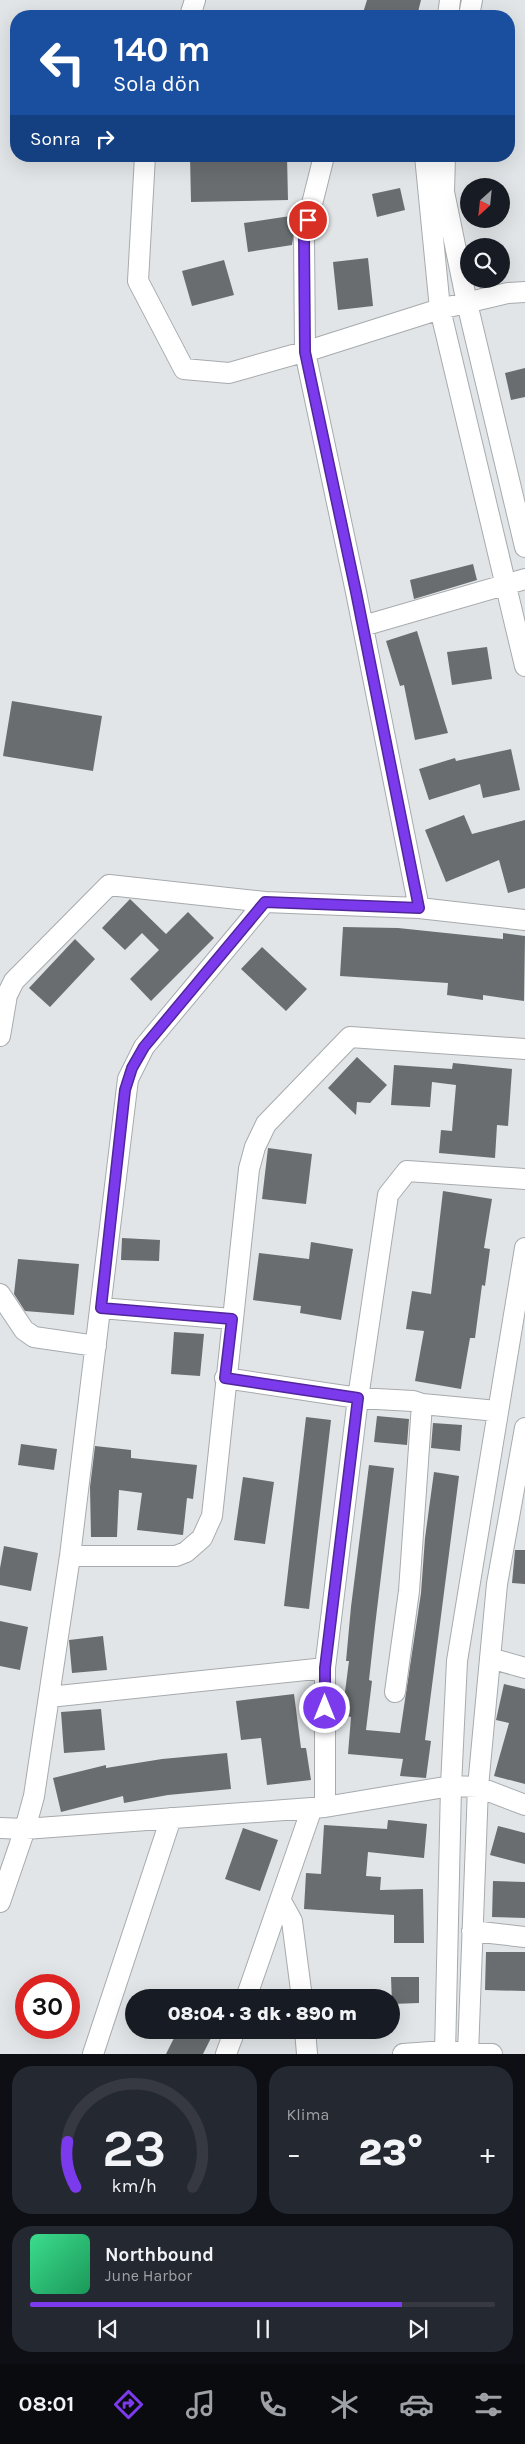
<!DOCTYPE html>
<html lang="tr">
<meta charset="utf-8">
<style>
:root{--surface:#171b24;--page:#242831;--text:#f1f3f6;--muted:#9ea1a6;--line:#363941;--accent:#7c3aed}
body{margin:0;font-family:Karla,sans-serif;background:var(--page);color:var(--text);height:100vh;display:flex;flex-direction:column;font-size:19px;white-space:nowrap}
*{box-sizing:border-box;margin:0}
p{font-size:16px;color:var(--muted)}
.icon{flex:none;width:28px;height:28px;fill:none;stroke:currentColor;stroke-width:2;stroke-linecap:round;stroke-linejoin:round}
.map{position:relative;height:2054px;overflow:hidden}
.panel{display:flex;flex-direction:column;gap:12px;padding:12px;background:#0d0f14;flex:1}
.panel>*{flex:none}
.hud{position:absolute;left:10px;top:10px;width:505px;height:152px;border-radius:20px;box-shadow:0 5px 20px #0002;background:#1a4fa0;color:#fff;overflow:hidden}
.needle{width:32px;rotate:207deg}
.tools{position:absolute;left:460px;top:178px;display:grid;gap:10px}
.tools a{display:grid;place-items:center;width:50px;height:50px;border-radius:50%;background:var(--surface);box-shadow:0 5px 20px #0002;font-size:25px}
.speed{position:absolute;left:15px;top:1974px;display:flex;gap:10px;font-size:25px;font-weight:700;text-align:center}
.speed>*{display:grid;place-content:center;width:65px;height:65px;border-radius:50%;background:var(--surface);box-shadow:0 5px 20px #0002;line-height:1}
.speed .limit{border:8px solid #d22;background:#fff;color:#111}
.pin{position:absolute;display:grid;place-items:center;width:42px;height:42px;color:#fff;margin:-21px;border:2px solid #fff;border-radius:50%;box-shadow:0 1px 5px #0007}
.me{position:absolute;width:55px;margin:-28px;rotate:0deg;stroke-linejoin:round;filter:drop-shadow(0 0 4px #0008)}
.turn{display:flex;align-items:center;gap:18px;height:105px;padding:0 20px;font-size:22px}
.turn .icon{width:65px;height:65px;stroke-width:2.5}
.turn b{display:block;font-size:35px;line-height:42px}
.then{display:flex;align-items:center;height:48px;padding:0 20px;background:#0003;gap:10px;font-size:19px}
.big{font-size:38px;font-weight:800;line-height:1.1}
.panel .widget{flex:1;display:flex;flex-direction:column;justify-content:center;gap:8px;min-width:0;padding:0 18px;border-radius:20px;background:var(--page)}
.panel .dial{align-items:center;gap:0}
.dial svg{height:130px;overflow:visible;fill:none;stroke:var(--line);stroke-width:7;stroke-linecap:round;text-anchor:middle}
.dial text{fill:var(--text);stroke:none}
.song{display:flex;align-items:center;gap:15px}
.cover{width:60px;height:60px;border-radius:8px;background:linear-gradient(135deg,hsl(150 70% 55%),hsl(150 70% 35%))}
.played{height:5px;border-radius:2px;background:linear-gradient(90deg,var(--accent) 80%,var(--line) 80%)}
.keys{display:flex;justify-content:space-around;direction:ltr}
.heat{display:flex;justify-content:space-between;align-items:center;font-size:28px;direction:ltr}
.panel .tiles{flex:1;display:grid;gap:12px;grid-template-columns:1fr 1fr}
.widget:last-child{grid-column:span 2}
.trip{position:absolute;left:125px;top:1989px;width:275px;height:50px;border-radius:25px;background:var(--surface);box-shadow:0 5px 20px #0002;font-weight:800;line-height:50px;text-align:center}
.menu{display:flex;height:80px;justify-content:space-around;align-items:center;background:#090b0e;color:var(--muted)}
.menu .icon{width:35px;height:35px}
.menu .current{color:var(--accent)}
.menu b{font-size:22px;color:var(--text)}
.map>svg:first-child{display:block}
.building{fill:#696d6f}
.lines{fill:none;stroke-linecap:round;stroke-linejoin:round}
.minor-casing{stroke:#a7abad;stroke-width:22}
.minor{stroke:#fff;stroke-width:20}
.route-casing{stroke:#51269a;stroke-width:12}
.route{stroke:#7c3aed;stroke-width:9}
</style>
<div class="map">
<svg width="525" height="2054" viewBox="0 0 525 2054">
<rect width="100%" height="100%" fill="#e1e5e7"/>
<!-- building -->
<path class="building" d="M367 0H421L417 16H362Z
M190 156H287L288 200 191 202Z
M400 188 405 210 377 217 372 194Z
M297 215 292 245 248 252 244 223Z
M368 258 373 306 338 310 333 262Z
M224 260 234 295 192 306 182 271Z
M525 368V397L511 400 505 373Z
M473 564 477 580 414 599 410 580Z
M417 631 448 733 415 740 404 685 400 686 386 641Z
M487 647 492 679 452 685 447 652Z
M12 701 102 716 93 771 3 756Z
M511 749 520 790 483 798 480 784 429 800 419 769 455 758 456 761Z
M464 815 472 834 525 820V888L508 893 499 860 446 882 425 830Z
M130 899 166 934 188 912 214 938 151 1001 130 979 159 950 142 933 125 950 102 928Z
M343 927 398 928 503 939V933L525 936 524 1001 483 995V1000L447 995 448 983 340 976Z
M75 939 95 959 50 1007 29 988Z
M262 947 307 989 286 1011 241 969Z
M357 1057 387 1085 370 1103 357 1102 356 1115 328 1088Z
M453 1063 512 1069 508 1126 497 1125 495 1158 439 1153 441 1130 452 1131 456 1085 432 1082 430 1107 391 1105 394 1065 452 1069Z
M268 1148 312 1154 306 1204 262 1199Z
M443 1191 492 1199 484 1248 490 1249 485 1286 482 1285 475 1338H470L461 1389 415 1381 424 1331 406 1329 412 1291 431 1294Z
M122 1238 160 1240 159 1261 121 1260Z
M311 1242 353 1249 341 1320 300 1313 301 1306 253 1300 259 1253 309 1259Z
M18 1259 79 1264 74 1315 25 1311 14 1294Z
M174 1332 204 1334 200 1376 171 1374Z
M377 1416 409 1419 407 1445 374 1442Z
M306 1417 331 1420 309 1609 284 1606Z
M433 1423 462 1425 460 1451 431 1448Z
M21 1444 57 1449 54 1470 18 1465Z
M95 1446 131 1450V1458L197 1465 193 1499 187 1498 183 1535 137 1530 142 1493 119 1490 117 1537H91L90 1487Z
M369 1465 394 1468 375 1626 369 1680 372 1681 366 1730 400 1733 421 1593 425 1538 434 1472 459 1476 425 1740 431 1741 426 1778 400 1776 403 1759 348 1754 351 1717 342 1715 349 1661H346L351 1607Z
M243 1477 274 1482 265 1544 234 1540Z
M4 1546 38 1553 31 1591 0 1585V1568Z
M515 1550H525V1584L512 1583Z
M0 1621 28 1627 20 1670 0 1666Z
M103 1636 107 1670 72 1673 69 1640Z
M504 1684 525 1689V1784L494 1776 509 1723 496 1720Z
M294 1694 301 1748H306L311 1780 267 1785 261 1738 241 1740 236 1701Z
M101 1709 105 1750 64 1753 61 1712Z
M227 1753 231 1789 168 1795 124 1803 123 1796 61 1812 53 1778 106 1765V1768L162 1759Z
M388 1820 427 1824 424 1858 368 1852 366 1876 381 1877 380 1890 423 1889 424 1943H394V1915L304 1909 306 1873 321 1874 324 1825 387 1829Z
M498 1826 525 1833V1864L490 1855Z
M243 1828 278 1840 260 1891 225 1879Z
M493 1881 525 1882V1918L492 1917Z
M486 1952H525V1991L485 1990Z
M391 1977H419V2003L392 2004Z
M178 2030H195L211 2038 203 2054H166Z"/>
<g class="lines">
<!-- minor casing -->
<g class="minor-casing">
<path id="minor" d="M190 16 195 0
M448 16 450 0
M469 16 472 0
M145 156 138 281 184 369 229 373 314 349 440 309 508 293 525 292
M324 156 304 236 305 352 356 592 419 908
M425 156 440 309 525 666
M445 156 444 192 467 303 525 547
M363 626 525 579
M0 1036 7 995 14 981 109 885 265 902 419 908 525 920
M0 1294 24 1330 34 1337 96 1346
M101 1308 232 1319
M225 1378 358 1398 413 1401 422 1404 497 1411
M70 1556H176L186 1552 202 1538 212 1516 249 1169 255 1147 266 1124 350 1037 525 1049
M490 1658 525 1668
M395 1692 409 1591 422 1404
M49 1697 325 1668
M325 1807V1668L358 1398 388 1195 407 1171 525 1179
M0 1828 25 1829 325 1807 451 1786 478 1787 525 1805
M281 1901 292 1921 302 1998
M0 1902 25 1829 34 1796 70 1556 128 1079 144 1047 265 902
M472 1931 525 1937
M246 1998 312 1808
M305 2030 307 2054
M93 2054 171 1818
M226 2054 235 2030
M403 2054 445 2051 492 2054
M445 2054 451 1786 457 1661 525 1248
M468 2054 478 1787 497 1584 525 1428"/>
</g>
<!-- minor -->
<use href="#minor" class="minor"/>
</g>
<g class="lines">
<!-- route casing -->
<g class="route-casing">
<path id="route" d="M308 220 304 236 305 352 356 592 419 908 265 902 144 1047 132 1068 125 1090 101 1308 232 1319 225 1378 358 1398 325 1668V1708"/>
</g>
<!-- route -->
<use href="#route" class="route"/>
</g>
</svg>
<div class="tools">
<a><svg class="needle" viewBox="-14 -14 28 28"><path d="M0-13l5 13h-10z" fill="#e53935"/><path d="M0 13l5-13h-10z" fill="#9ea1a6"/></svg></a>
<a><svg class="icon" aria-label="search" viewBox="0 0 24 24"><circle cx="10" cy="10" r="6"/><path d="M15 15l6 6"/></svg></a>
</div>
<div class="speed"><div class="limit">30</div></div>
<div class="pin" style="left:308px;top:220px;background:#d93025"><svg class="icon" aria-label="arrive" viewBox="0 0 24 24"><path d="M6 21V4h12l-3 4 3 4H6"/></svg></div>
<svg class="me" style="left:325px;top:1708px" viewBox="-20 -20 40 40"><circle r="17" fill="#7c3aed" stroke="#fff" stroke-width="3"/><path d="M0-11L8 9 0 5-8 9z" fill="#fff"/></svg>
<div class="trip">08:04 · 3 dk · 890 m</div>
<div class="hud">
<div class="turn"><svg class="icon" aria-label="left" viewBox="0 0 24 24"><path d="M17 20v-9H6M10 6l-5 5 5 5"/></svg><div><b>140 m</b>Sola dön</div></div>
<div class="then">Sonra<svg class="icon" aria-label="right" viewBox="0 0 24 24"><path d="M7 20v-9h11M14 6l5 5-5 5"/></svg></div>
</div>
</div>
<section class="panel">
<div class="tiles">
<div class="widget dial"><svg viewBox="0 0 100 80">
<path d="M14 69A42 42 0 1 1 86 69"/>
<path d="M14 69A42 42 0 0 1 9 41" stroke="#7c3aed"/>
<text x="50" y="56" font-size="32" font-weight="700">23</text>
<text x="50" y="72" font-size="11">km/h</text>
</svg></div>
<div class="widget"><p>Klima</p>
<div class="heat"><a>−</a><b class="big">23°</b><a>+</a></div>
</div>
<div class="widget">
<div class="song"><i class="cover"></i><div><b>Northbound</b><p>June Harbor</p></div></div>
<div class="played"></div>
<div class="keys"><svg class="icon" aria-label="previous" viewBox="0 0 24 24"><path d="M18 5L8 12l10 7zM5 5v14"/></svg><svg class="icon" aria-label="pause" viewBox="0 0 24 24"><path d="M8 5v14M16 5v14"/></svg><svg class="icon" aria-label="next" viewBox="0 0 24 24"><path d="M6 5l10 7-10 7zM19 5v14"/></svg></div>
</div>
</div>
</section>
<nav class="menu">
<b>08:01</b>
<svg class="icon current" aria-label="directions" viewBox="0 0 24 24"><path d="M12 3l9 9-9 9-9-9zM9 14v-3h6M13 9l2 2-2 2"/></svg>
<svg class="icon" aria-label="music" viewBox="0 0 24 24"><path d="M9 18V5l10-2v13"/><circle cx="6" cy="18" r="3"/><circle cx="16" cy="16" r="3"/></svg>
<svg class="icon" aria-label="phone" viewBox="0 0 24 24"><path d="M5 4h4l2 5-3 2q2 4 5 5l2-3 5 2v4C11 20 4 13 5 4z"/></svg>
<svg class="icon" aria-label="climate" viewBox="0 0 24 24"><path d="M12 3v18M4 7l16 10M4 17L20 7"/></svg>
<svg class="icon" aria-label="car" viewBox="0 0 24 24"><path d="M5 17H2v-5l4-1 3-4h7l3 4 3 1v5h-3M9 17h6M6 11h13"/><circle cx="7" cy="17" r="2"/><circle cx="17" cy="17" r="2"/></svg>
<svg class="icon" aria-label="filters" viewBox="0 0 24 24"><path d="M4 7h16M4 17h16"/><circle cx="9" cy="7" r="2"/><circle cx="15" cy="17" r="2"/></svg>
</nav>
